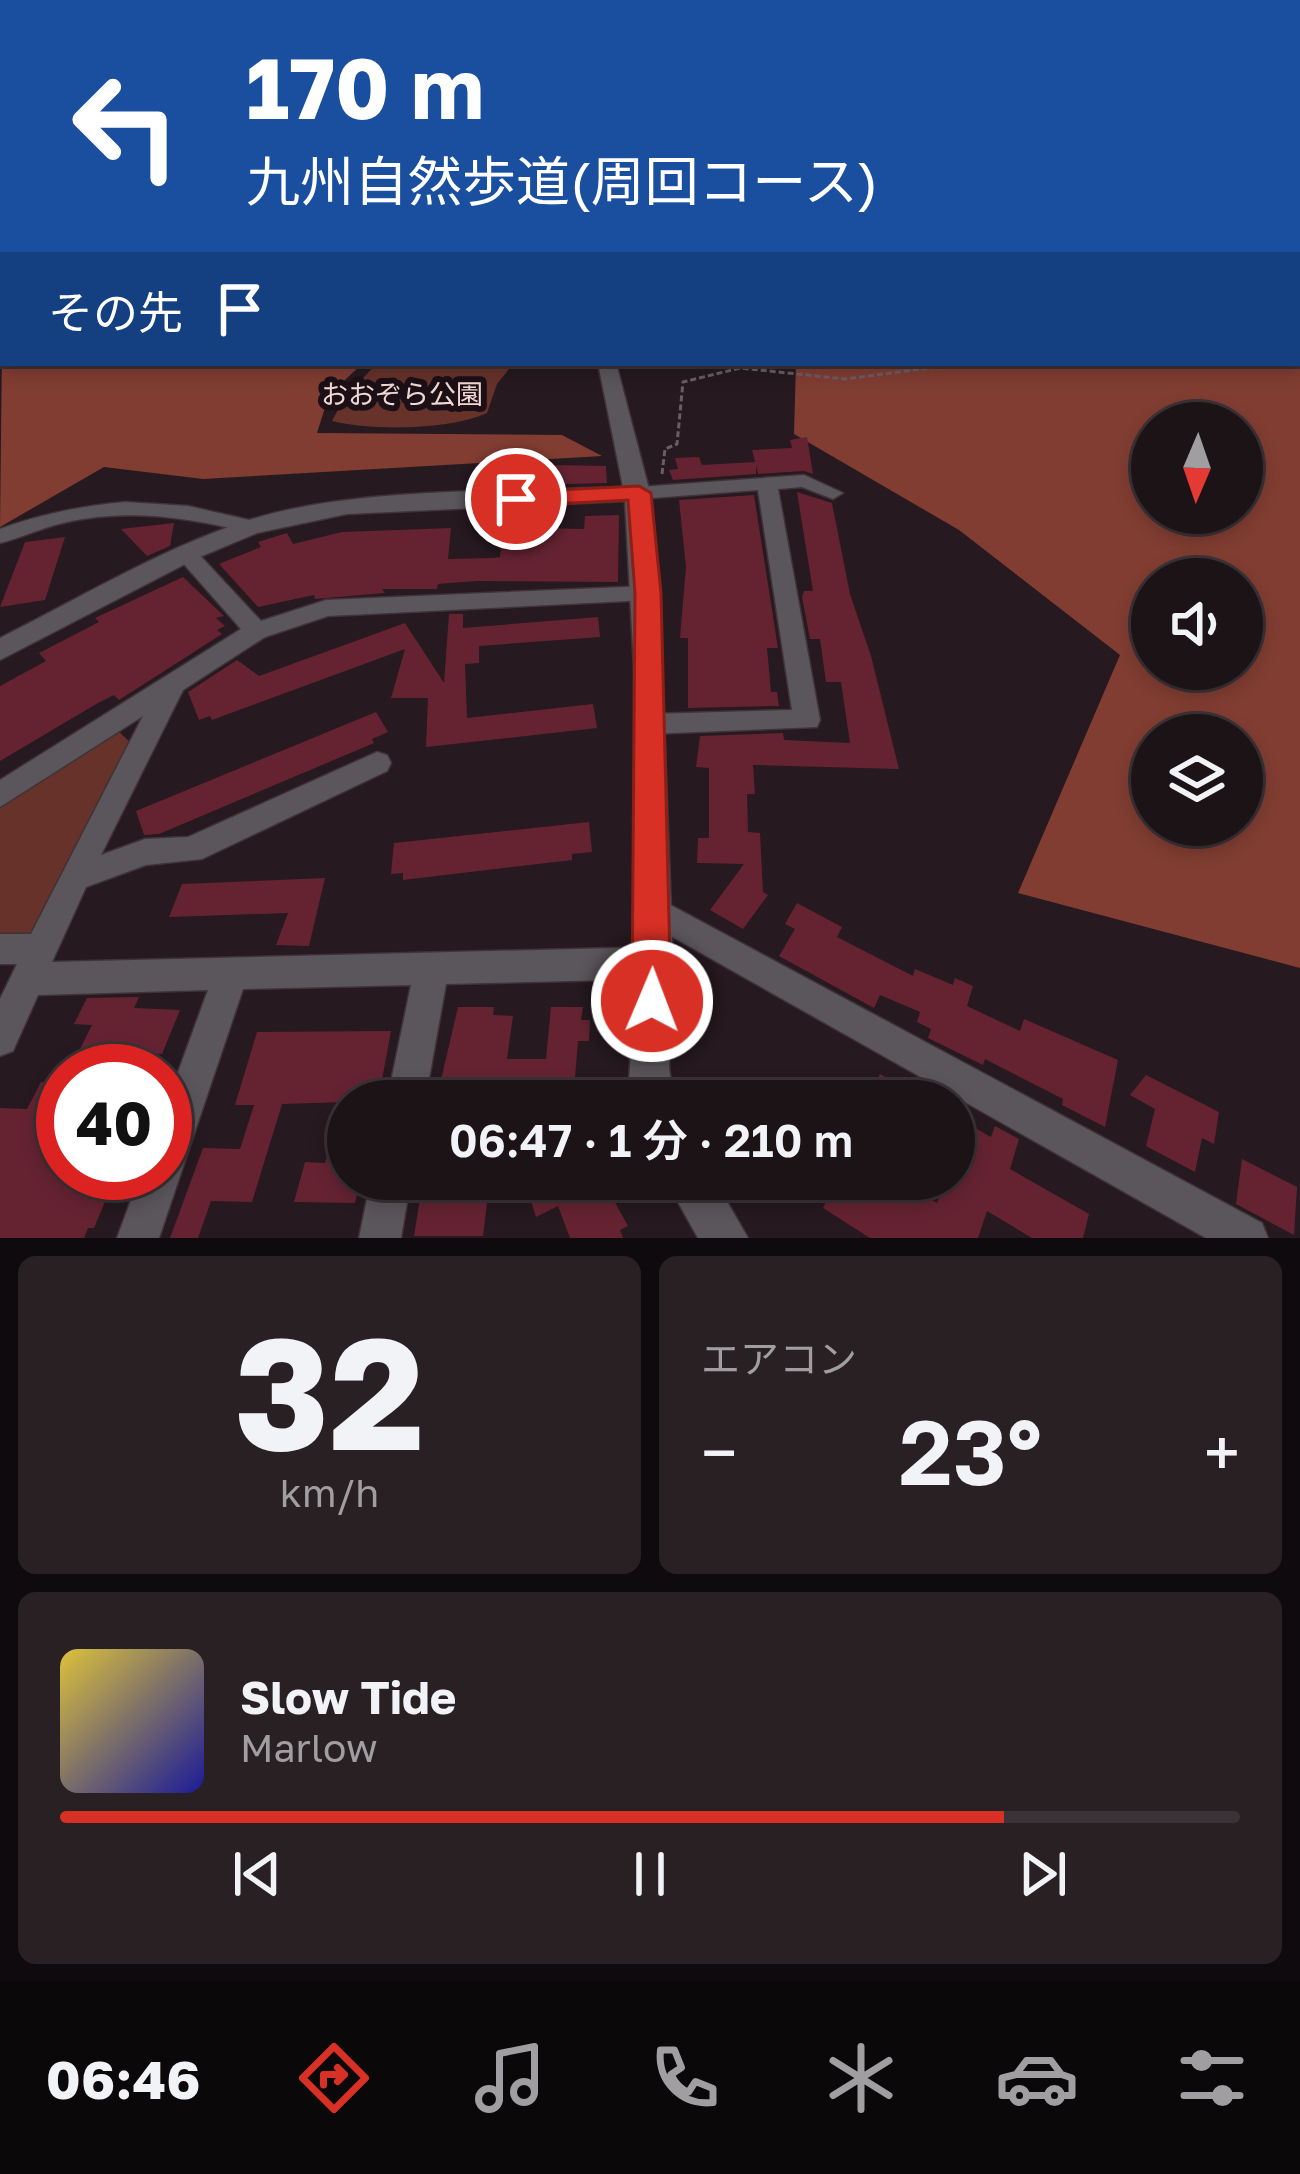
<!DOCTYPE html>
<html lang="ja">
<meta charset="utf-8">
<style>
:root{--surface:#1c1317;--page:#292024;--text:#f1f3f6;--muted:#a09ea1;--line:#3a3236;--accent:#d93025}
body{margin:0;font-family:"Golos Text","Noto Sans JP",sans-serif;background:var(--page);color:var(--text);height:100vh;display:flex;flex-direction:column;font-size:45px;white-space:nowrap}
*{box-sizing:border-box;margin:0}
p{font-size:39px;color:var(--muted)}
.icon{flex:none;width:66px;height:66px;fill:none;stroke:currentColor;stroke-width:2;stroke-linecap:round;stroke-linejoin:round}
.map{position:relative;height:1238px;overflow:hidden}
.panel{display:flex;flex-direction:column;gap:18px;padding:18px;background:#0f0a0d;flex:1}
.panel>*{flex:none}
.hud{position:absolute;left:0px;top:0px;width:1302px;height:366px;box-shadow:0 6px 18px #0003,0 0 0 3px var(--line);background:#1a4fa0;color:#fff;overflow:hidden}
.needle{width:78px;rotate:182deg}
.tools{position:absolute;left:1131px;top:402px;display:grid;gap:24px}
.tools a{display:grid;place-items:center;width:132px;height:132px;border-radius:50%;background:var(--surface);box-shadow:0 6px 18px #0003,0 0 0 3px var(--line);font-size:60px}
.speed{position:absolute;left:36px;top:1044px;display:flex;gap:24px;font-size:60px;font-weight:700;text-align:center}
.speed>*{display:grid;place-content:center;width:156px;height:156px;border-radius:50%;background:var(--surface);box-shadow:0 6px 18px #0003,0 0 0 3px var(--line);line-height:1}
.speed .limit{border:18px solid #d22;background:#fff;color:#111}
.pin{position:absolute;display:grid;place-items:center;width:102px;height:102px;color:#fff;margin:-51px;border:6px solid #fff;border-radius:50%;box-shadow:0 3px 12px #0007}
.me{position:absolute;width:132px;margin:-66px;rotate:1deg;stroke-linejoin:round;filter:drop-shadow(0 0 9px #0008)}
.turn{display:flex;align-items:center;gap:42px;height:252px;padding:0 48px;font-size:54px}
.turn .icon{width:156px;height:156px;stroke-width:2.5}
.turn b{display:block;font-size:84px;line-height:102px}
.then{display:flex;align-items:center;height:114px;padding:0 48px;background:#0003;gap:24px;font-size:45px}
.big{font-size:90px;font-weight:600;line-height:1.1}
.panel .widget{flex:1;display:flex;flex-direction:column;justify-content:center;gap:18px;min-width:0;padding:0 42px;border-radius:18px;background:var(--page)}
.panel .dial{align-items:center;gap:0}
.dial b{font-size:156px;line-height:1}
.song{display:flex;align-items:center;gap:36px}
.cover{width:144px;height:144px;border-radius:18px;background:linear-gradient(135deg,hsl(50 70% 55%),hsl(240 70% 35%))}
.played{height:12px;border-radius:6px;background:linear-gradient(90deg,var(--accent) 80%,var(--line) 80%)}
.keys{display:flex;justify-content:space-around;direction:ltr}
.heat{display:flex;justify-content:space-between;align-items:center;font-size:66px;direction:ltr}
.panel .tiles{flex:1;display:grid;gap:18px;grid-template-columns:1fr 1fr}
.widget:last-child{grid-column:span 2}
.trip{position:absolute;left:327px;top:1080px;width:648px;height:120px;border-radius:60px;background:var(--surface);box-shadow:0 6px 18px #0003,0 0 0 3px var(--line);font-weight:600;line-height:120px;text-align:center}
.dock{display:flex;height:192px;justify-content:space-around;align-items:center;background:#0b0809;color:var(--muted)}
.dock .icon{width:84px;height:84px}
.dock .on{color:var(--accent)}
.dock b{font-size:54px;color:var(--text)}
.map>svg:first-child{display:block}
.green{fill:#66322a}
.forest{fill:#813d32;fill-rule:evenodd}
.building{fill:#652332}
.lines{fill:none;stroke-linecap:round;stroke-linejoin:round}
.minor-casing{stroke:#3f3338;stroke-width:3}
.tertiary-casing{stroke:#3f3338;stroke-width:3}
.path{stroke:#6a5e64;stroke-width:3;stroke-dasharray:6 3;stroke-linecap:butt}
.minor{fill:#5b565b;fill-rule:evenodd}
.tertiary{fill:#5b565b;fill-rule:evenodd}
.route{fill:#d93025;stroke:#8d1f18;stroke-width:3}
.labels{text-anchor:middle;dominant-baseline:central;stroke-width:12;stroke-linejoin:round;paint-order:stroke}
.far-park-label{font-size:27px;fill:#f0d9d5;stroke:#1c1016}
</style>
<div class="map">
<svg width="1300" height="1238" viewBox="0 0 1300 1238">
<rect width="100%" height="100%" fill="#26191f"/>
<!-- green -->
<path class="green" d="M377 363H514L497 384 487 413C450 430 371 431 332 421L343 400Z
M118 731 131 743 29 937 0 936V807Z"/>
<!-- forest -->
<path class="forest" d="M1300 124V968L1018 893 1120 655 959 530 794 434 796 363H1299ZM1152 423H1242V513H1152ZM1152 579H1242V669H1152ZM1152 735H1242V825H1152Z
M3 257V363H363L329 395 317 433 562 435 602 456 203 479 104 467 0 527Z"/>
<!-- building -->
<path class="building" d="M807 437 813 474 804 471 758 474 756 465V474L673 480 669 470 678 469 675 458 699 457 702 465 755 462 752 450 792 448 790 440Z
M550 465 606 466 607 483 485 486 487 470Z
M797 492 832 503 850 594 871 656 899 769 753 765 755 794H747L748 832 760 833 763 892 768 895 743 929 710 910 744 864 697 863 698 838H709V768L696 767 700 736 783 733 784 740 850 743 841 682H826L820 639H810L802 597 804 591H813Z
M754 495 778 648H767L771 692H777L779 706 688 708V638H680L686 567 679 500Z
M534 510 533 528 584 529 585 516 619 515 618 582 477 581 438 584 437 589H382L385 593 315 599 314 595 258 607 219 564 261 547 258 542 287 533 293 544 342 532 451 528 448 559 493 558 500 557 504 511Z
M174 523 170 546 147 556 121 529Z
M65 537 45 600 0 607 25 542Z
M183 577 224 616 216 618 225 626 217 630 222 634 119 700 114 695 98 703 0 761V686L46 661 39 653 99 622 95 618Z
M449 614H463V628L598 617 600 637 479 646V663L465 664 467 718 593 704 597 728 426 747 428 698H391L405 649 212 720 210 716 199 720 188 692 237 660 259 676 405 623 444 683Z
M376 712 388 732 372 739 374 743 159 834 144 835 136 811Z
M589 822 592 852 572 854V860L403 880V873L391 874 394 843Z
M325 878 309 946 276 945 288 913 169 917 182 884Z
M797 903 842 927 837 937 913 976 915 969 953 985 955 978 973 986 967 1006 1020 1031 1024 1019 1118 1060 1105 1127 1062 1105 1063 1099 985 1059 983 1065 928 1038 931 1029 917 1022 920 1012 880 995 874 1008 779 956 795 929 785 924Z
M139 997 134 1008 180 1010 162 1054 146 1053 142 1063 74 1061 92 1025 74 1024 87 998Z
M458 1007H494L493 1015 513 1016 507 1059H546L551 1007H583L581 1020H590L589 1041H578L573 1101H436Z
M391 1031 378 1101 282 1104 252 1202 211 1201 198 1238H170L203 1148 240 1149 254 1105H235L257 1032Z
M880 1074 928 1101H868Z
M1146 1075 1219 1112 1214 1144 1202 1138 1195 1172 1146 1146 1155 1109 1130 1095Z
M41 1082 63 1083V1173H107L103 1182 113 1183 94 1228H88L84 1238H0V1108L27 1109Z
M954 1116 991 1137 995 1126 1019 1139 1010 1169 1089 1214 1083 1238H1032L987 1211 978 1238H870L823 1208 836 1179H896L937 1203 946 1179H954Z
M331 1143H348V1179H361L355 1203 294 1202 305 1162 325 1163Z
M1242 1159 1297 1187 1294 1235 1236 1204Z
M423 1179H490L483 1236H414Z
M524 1179H602L628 1226 620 1230 623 1238H570L558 1206 536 1217Z"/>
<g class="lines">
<!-- minor casing -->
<g class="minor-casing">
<path id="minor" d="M3 135V141L0 142V136Z
M0 156H3V162H0Z
M0 253H3V261H0Z
M804 475 843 493 833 499 802 487 778 489 820 720 817 727 649 734 639 731 635 724 639 717 649 714 792 710 758 490 639 499 629 493 639 487Z
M125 502 188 506 258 522 261 527 250 533C187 517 127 508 63 523 41 528 21 538 0 543V529C41 514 81 506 125 502Z
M186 547 194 549 261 621 326 600 648 586 660 593 648 600 328 616 265 637 183 690 101 855 145 839 188 837 377 752 387 755 391 763 387 771 202 859 146 865 86 887 52 962 654 947 666 952 671 963 666 974 654 979 446 984 425 1101H387L411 985 243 989 159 1238H117L141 1173H165V1108L208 990 38 995 13 1051 0 1056V999L17 964H0V934H31L143 716 0 807V780L241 629 175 554Z
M650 894 1262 1223 1268 1238H1206L639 918 634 908 639 898Z
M371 1179H411L401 1238H359Z"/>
</g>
<!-- tertiary casing -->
<g class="tertiary-casing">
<path id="tertiary" d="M598 363H616L650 493 662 668 673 964 669 1068 674 1101H632L629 1084 635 964 634 668 625 501 347 514 257 533 195 559 0 660V638C78 599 157 551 240 523 346 486 509 492 623 487Z
M665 1179H714L748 1238H698Z"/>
</g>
<!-- path -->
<path class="path" d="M662 474 665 449 677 444 683 382 740 368 845 379 929 368 1071 363"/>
<!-- minor -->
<use href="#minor" class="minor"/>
<!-- tertiary -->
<use href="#tertiary" class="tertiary"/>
</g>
<!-- sky -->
<linearGradient id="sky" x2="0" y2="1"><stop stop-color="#150e11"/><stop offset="0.42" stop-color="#413e4d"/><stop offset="1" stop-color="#413e4d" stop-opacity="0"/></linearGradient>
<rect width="1300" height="297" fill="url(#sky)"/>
<!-- route -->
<path class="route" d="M639 486 651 493 661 593 671 1001 666 1015 652 1020 638 1015 632 1001 635 593 628 500 516 506 505 499 516 492Z"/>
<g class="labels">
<!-- far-park labels -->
<g class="far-park-label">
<text x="402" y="394">おおぞら公園</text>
</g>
</g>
</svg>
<div class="tools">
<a><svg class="needle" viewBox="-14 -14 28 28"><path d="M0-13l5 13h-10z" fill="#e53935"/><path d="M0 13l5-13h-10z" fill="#a09ea1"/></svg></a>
<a><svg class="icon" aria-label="sound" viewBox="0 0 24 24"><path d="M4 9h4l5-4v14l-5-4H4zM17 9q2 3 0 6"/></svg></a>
<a><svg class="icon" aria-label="layers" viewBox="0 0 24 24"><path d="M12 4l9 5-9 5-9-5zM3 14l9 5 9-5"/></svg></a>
</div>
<div class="speed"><div class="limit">40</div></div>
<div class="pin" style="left:516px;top:499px;background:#d93025"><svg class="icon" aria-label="arrive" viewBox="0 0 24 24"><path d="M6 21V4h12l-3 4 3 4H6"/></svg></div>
<svg class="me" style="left:652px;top:1001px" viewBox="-20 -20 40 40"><circle r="17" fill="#d93025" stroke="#fff" stroke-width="3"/><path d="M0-11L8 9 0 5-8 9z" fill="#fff"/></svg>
<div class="trip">06:47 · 1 分 · 210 m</div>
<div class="hud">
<div class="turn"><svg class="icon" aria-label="left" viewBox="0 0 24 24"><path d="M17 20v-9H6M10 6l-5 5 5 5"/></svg><div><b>170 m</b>九州自然歩道(周回コース)</div></div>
<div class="then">その先<svg class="icon" aria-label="arrive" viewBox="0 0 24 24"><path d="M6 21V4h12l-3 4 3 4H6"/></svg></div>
</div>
</div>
<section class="panel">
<div class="tiles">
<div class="widget dial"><b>32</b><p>km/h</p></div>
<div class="widget"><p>エアコン</p>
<div class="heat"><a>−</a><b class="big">23°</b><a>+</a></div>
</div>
<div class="widget">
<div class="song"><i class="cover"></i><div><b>Slow Tide</b><p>Marlow</p></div></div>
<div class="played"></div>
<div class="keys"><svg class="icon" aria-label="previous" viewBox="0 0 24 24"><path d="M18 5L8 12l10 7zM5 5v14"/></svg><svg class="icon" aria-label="pause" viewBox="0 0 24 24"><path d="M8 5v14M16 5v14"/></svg><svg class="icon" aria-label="next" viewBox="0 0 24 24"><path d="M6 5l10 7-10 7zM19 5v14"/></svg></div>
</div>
</div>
</section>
<nav class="dock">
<b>06:46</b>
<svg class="icon on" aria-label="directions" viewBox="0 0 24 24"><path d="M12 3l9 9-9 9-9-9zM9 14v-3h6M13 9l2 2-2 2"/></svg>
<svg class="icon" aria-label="music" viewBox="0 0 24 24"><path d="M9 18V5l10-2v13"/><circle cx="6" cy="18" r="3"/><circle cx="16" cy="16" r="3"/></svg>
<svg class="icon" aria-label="phone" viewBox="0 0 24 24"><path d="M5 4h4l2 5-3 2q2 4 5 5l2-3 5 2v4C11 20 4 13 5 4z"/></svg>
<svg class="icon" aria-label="climate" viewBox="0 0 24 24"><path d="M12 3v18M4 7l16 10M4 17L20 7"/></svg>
<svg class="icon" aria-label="car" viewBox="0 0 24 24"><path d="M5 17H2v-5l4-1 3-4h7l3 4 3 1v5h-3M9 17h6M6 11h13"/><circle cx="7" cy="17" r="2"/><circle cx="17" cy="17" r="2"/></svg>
<svg class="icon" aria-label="filters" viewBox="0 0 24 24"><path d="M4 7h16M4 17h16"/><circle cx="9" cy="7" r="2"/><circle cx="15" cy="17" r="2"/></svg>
</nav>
